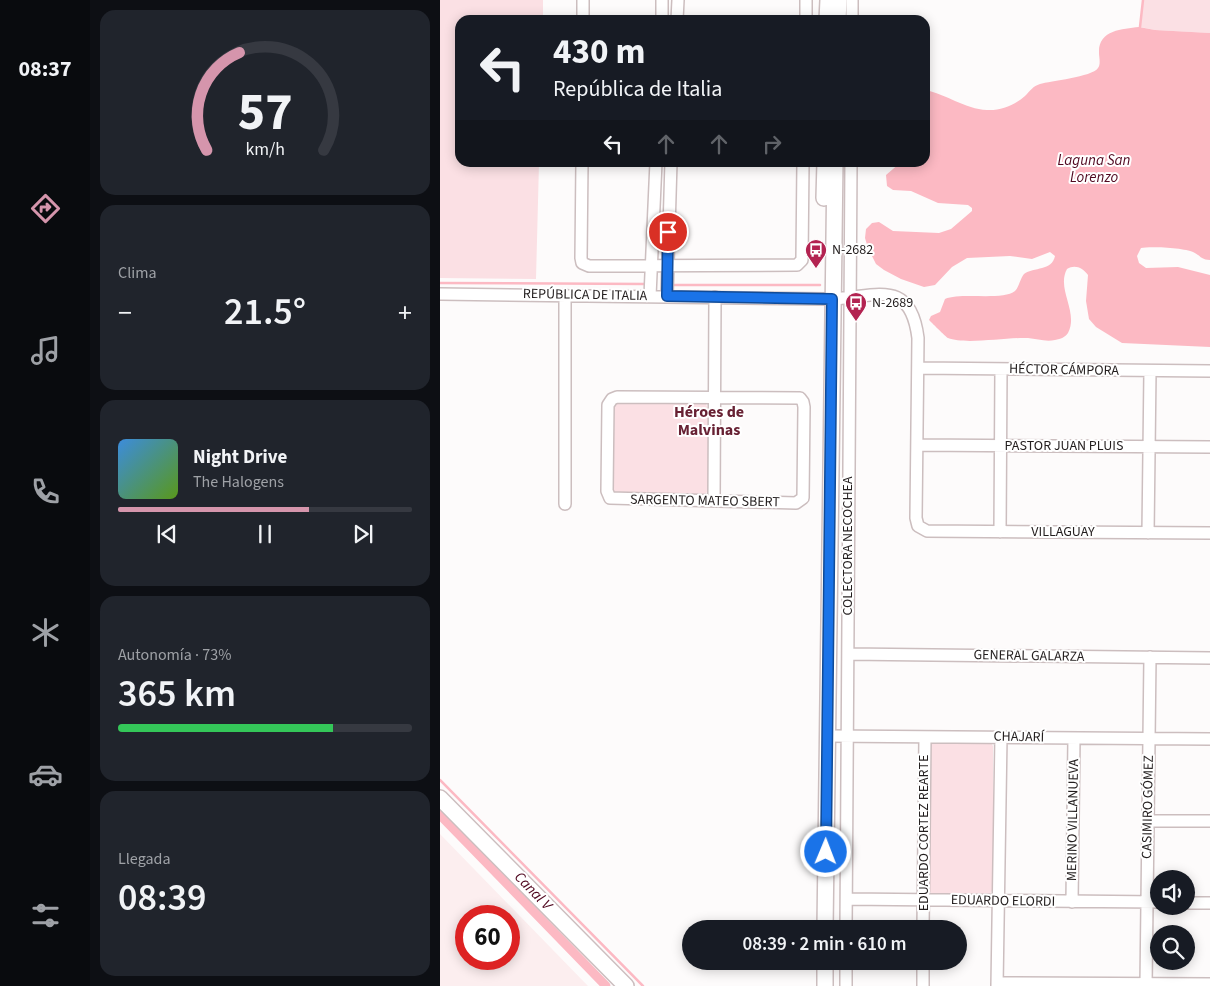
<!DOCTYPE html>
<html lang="es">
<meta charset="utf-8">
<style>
:root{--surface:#171b24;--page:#20242c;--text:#f1f3f6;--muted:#9ea1a6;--line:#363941;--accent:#d595ac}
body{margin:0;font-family:"Source Sans 3",sans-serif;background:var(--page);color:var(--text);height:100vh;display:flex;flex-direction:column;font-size:19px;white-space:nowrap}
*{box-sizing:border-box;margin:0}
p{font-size:16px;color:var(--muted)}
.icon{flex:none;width:28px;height:28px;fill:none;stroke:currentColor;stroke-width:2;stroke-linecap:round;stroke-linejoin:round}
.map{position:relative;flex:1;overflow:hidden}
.details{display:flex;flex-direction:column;gap:10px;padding:10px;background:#0d0f14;width:350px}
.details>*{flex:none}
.guide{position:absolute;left:15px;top:15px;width:475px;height:152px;border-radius:15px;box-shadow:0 2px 12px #0003;background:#171b24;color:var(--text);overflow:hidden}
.fabs{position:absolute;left:710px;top:870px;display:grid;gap:10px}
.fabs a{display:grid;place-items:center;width:45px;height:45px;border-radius:50%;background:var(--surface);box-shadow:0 2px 12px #0003;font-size:25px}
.speed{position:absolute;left:15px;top:905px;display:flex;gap:10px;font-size:25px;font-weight:700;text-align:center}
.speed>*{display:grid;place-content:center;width:65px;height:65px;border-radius:50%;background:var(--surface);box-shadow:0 2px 12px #0003;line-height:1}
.speed .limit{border:8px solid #d22;background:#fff;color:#111}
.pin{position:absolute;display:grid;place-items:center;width:42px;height:42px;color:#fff;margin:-21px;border:2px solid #fff;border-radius:50%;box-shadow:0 1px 5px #0007}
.me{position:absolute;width:55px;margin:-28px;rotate:1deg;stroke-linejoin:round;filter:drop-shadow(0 0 4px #0008)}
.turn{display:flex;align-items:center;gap:18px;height:105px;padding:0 15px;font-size:22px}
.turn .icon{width:65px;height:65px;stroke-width:2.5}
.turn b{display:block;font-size:35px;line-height:42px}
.lanes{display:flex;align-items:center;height:48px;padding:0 15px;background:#0003;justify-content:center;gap:25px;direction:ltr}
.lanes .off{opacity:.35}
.big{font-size:38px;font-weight:600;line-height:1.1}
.details .widget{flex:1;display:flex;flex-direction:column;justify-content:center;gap:8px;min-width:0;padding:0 18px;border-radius:15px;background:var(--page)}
.details .dial{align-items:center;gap:0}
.dial svg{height:130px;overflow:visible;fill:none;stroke:var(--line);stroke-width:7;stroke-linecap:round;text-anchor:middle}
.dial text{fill:var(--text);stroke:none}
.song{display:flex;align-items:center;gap:15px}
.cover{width:60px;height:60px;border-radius:8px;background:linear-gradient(135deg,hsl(210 70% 55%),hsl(90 70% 35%))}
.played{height:5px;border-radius:2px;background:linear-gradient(90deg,var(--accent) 65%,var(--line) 65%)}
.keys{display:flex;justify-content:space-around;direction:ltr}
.heat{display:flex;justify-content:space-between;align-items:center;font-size:28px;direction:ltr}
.charge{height:8px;border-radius:4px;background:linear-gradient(90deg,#34c759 73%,var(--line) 0)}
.trip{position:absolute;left:242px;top:920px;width:285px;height:50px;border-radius:25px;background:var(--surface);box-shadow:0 2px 12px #0003;font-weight:600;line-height:50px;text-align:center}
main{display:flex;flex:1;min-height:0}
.menu{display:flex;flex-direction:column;width:90px;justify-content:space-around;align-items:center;background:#090b0e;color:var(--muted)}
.menu .icon{width:35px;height:35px}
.menu .selected{color:var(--accent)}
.menu b{font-size:22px;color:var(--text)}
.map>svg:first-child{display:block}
.built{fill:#fceeef;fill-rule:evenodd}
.green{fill:#fbe0e4}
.water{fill:#fcb9c3}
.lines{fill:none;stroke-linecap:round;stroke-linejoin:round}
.stream{stroke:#fcb9c3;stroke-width:2.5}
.canal{stroke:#fcb9c3;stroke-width:9}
.minor-casing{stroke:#ccbebf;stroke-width:14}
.major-casing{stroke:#ccbebf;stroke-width:18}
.minor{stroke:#fff;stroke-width:11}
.major{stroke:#fff;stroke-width:15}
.route-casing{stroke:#114b97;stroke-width:12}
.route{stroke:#1a73e8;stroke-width:9}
.labels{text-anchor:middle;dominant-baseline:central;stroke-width:4;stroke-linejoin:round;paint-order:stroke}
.poi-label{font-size:14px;fill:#231e1e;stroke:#fff;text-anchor:start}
.street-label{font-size:14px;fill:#231e1e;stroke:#fff}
.water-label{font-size:15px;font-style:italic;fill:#500820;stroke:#fff}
.quarter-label{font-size:16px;font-weight:bold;fill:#672133;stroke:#fff}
</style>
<main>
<nav class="menu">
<b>08:37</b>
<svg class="icon selected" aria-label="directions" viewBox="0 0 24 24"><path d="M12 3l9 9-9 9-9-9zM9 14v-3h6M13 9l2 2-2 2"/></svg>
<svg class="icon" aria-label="music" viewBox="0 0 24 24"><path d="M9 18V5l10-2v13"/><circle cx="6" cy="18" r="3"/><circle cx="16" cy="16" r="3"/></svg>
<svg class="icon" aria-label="phone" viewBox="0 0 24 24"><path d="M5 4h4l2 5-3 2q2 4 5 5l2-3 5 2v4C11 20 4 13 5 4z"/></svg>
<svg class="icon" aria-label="climate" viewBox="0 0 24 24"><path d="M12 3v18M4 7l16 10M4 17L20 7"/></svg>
<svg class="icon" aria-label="car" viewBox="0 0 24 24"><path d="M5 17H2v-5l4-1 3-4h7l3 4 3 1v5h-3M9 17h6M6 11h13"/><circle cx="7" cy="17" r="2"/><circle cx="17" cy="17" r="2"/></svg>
<svg class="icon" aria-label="filters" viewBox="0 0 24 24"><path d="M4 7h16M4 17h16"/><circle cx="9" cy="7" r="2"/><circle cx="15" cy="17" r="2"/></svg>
</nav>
<section class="details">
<div class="widget dial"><svg viewBox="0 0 100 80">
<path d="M14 69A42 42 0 1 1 86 69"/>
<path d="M14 69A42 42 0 0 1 34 9" stroke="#d595ac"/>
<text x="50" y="56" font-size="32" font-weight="700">57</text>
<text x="50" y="72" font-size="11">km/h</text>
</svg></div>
<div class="widget"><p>Clima</p>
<div class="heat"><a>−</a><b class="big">21.5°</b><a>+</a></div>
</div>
<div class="widget">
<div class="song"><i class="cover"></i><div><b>Night Drive</b><p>The Halogens</p></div></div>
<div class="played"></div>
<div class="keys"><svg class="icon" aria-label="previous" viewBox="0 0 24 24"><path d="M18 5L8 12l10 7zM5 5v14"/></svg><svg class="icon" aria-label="pause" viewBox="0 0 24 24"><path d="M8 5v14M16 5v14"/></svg><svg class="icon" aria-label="next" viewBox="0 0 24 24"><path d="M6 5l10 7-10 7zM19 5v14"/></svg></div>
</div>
<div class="widget"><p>Autonomía · 73%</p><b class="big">365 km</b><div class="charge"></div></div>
<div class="widget"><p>Llegada</p><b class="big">08:39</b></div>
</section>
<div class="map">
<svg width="770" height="986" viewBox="0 0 770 986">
<rect width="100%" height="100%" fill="#fdfbfb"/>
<!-- built -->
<path class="built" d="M0 834 148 986H0ZM26 916H69V959H26Z"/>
<!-- green -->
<path class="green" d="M0 0H103V20H20V162L99 163 96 279 0 278Z
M703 0H770V33L715 30 700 27Z
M178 402 266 404 268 409 269 487 266 494H174L171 487 172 409 174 405Z
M492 742 551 743 553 746V889L550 894 494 895 490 892V749Z"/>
<!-- water -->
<path class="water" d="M699 27 715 30 770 33V260C761 260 760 255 753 252 745 248 710 246 701 248L697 256 699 263 706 268 738 267 770 275V347L682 343 656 327 649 319 646 301 648 275C643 268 635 264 627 269 616 289 639 312 628 333 625 337 621 339 615 340 606 342 597 339 588 338 568 337 525 345 508 338 506 337 490 321 489 320L491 316 500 312 505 299C521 292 563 301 575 291 579 287 580 279 584 274 594 267 612 271 615 256L610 252 592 259 570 256 527 258 512 267 495 285 484 287 461 279 444 270 436 264 428 248 425 238 426 229 432 223 439 222 453 231 499 233 511 229 532 211V208L528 205 498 203 471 191 453 190 447 186 446 175 460 163 485 162V90C506 94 525 109 547 110 560 111 575 105 585 96 590 91 593 86 600 84 610 81 652 77 658 68 661 64 659 57 659 53 658 30 682 29 699 27Z"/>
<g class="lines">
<!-- stream -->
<path class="stream" d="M700 27 703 0
M0 283 206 284
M232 285H380
M0 780 203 986"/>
<!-- canal -->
<path class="canal" d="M0 815 166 986"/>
<!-- minor casing -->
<g class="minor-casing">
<path id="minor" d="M143 20V0
M222 20V0
M237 20 238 0
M366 20V0
M412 20V0
M142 162 141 258 142 263 149 266 357 265 362 260 363 162
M0 294 387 299C433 299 470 275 478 338L476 518 478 526 487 531 770 533
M125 295V504
M210 296 216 162
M227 296 231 162
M479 368 770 371
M177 397 360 398 363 402 364 407 363 498 356 503 170 498 167 491 168 405 172 399Z
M477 445 770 447
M274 501 275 297
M560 532 561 369
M708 533 710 371
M408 654 770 658
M387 736 770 739
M708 821H770
M407 899 719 902
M632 902 634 738
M746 903H770
M406 929 411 162
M483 929 485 737
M557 983 770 984
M406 986V961
M483 986V961
M557 986 561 737
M706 986 710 657"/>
</g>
<!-- major casing -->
<g class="major-casing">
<path id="major" d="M387 20 388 0
M398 20 399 0
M384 198 385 162
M0 798 186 986
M385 929 395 162
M385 986V961"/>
</g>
<!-- minor -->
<use href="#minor" class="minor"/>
<!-- major -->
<use href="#major" class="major"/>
</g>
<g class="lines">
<!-- route casing -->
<g class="route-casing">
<path id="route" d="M228 232 227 296 392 299 386 852"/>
</g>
<!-- route -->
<use href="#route" class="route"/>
</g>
<!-- icons -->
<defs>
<g id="bus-pin" transform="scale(1.125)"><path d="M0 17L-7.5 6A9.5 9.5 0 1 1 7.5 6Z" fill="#b32351" stroke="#fff"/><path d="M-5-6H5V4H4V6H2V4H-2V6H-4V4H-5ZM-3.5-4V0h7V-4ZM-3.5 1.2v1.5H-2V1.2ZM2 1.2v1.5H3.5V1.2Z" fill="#fff"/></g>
</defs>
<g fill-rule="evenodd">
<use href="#bus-pin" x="376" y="250"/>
<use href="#bus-pin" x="416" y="303"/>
</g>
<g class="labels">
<!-- poi labels -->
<g class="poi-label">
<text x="392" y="250">N-2682</text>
<text x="432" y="303">N-2689</text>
</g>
<!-- street labels -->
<g class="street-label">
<text transform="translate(145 295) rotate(1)">REPÚBLICA DE ITALIA</text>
<text transform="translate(624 370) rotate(1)">HÉCTOR CÁMPORA</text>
<text x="624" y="446">PASTOR JUAN PLUIS</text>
<text transform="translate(265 501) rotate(1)">SARGENTO MATEO SBERT</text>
<text x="623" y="532">VILLAGUAY</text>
<text transform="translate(408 546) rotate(-90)">COLECTORA NECOCHEA</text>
<text transform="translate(589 656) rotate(1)">GENERAL GALARZA</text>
<text transform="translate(579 737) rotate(1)">CHAJARÍ</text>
<text transform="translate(708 807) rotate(-89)">CASIMIRO GÓMEZ</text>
<text transform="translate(633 820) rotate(-89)">MERINO VILLANUEVA</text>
<text transform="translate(484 833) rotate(-90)">EDUARDO CORTEZ REARTE</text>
<text transform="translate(563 901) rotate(1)">EDUARDO ELORDI</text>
</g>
<!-- water labels -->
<g class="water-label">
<text x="654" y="160">Laguna San<tspan x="654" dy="17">Lorenzo</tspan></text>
<text transform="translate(93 891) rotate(46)">Canal V</text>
</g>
<!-- quarter labels -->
<g class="quarter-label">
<text x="269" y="412">Héroes de<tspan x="269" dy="18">Malvinas</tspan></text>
</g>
</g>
</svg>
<div class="fabs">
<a><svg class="icon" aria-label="sound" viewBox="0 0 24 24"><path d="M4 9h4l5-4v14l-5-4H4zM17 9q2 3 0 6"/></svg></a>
<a><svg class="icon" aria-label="search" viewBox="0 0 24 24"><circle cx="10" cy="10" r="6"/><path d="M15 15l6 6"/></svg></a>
</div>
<div class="speed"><div class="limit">60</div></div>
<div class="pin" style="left:228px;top:232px;background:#d93025"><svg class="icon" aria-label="arrive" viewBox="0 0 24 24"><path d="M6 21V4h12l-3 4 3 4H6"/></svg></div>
<svg class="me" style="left:386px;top:852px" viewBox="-20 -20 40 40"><circle r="17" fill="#1a73e8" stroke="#fff" stroke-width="3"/><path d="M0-11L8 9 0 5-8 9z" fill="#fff"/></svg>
<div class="trip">08:39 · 2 min · 610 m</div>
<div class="guide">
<div class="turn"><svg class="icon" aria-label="left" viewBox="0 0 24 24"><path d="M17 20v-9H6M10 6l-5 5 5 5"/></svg><div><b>430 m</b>República de Italia</div></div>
<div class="lanes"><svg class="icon" aria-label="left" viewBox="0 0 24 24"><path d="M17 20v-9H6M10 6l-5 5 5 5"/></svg><svg class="icon off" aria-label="ahead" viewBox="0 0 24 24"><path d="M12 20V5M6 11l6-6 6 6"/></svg><svg class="icon off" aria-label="ahead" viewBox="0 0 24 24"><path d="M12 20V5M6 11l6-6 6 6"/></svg><svg class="icon off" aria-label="right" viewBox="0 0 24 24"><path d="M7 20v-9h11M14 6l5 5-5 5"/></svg></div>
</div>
</div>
</main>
